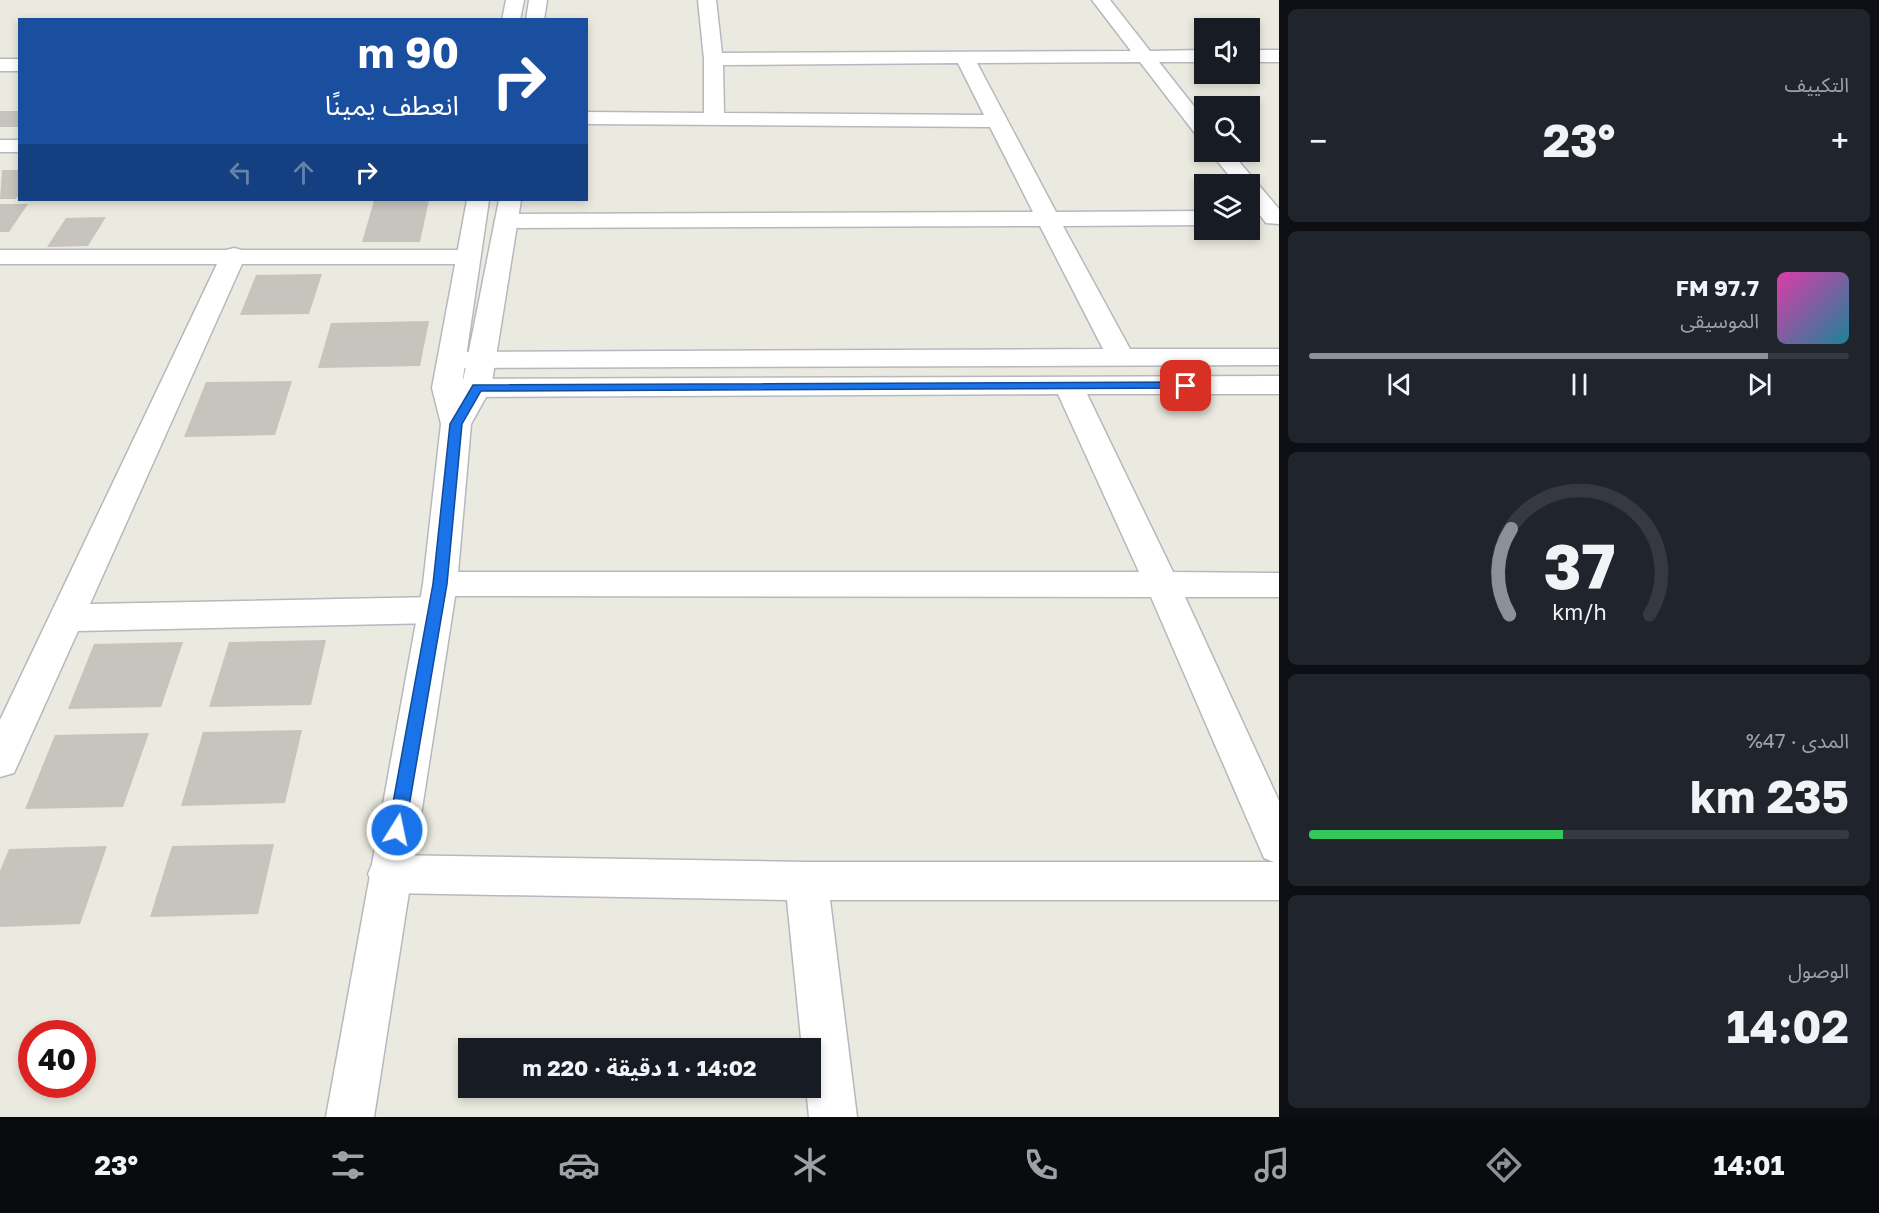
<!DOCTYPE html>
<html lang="ar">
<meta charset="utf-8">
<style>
:root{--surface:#171b24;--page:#20242c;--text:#f1f3f6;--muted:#9ea1a6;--line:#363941;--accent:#8c9099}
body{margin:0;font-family:"Golos Text","Noto Sans Arabic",sans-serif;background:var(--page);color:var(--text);direction:rtl;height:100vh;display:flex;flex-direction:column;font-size:22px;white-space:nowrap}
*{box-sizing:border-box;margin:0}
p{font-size:20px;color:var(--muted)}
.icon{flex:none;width:33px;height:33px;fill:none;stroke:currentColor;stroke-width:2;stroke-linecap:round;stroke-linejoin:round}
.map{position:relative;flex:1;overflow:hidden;direction:ltr}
.details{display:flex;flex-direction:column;gap:9px;padding:9px;background:#0d0f14;width:600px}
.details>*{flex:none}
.hud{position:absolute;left:18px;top:18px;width:570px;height:183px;border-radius:0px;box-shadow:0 3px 9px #0003;direction:rtl;background:#1a4fa0;color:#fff;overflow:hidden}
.controls{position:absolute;left:1194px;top:18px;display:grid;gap:12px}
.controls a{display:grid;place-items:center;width:66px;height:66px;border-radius:0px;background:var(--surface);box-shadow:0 3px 9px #0003;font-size:30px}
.speed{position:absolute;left:18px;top:1020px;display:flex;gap:12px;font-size:30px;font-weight:700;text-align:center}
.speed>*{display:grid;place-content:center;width:78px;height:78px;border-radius:50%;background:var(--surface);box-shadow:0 3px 9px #0003;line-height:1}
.speed .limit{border:9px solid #d22;background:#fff;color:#111}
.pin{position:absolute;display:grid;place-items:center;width:51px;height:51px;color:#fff;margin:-26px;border-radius:12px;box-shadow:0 3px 9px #0006}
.me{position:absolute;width:66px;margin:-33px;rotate:10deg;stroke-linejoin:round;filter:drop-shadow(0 0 4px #0008)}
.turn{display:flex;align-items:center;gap:21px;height:126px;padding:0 30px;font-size:27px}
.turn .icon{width:78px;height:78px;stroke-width:2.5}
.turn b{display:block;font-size:42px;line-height:51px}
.lanes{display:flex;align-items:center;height:57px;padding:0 30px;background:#0003;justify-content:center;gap:30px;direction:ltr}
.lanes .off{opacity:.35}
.big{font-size:45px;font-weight:700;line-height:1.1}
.details .widget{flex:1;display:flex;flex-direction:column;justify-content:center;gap:9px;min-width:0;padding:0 21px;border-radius:9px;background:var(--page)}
.details .dial{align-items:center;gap:0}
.dial svg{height:156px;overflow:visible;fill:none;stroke:var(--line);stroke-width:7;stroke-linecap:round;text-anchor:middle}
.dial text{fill:var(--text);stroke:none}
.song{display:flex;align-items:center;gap:18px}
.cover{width:72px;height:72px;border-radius:9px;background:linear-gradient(135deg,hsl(320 70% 55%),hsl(190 70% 35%))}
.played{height:6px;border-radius:3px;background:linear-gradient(90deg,var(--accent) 85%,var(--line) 85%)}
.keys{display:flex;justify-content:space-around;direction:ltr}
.heat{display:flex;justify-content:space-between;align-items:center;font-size:33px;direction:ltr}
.charge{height:9px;border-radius:4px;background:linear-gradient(90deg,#34c759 47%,var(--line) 0)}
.trip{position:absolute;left:458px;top:1038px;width:363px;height:60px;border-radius:0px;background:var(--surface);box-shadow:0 3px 9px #0003;font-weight:700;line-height:60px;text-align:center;direction:rtl}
.tabs{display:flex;height:96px;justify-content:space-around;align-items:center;background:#090b0e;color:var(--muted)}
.tabs .icon{width:42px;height:42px}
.tabs .on{color:var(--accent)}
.tabs b{font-size:27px;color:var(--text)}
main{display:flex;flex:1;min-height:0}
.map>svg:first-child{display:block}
.building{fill:#c6c4bd}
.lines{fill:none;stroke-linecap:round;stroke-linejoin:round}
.minor-casing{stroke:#b7b8be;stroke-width:3}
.tertiary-casing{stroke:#b7b8be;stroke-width:3}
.minor{fill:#fff;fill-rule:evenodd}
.tertiary{fill:#fff;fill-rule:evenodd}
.route{fill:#1a73e8;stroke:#114b97;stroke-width:1.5}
</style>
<main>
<section class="details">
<div class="widget"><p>التكييف</p>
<div class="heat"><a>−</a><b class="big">23°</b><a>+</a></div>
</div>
<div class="widget">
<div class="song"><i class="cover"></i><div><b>97.7 FM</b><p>الموسيقى</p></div></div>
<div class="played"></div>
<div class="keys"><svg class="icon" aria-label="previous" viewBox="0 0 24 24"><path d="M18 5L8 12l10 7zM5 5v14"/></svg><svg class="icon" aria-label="pause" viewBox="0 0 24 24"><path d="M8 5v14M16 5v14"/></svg><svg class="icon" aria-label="next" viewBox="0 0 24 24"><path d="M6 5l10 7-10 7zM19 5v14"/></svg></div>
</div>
<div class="widget dial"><svg viewBox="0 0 100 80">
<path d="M14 69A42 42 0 1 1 86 69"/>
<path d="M14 69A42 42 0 0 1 15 25" stroke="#8c9099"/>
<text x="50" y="56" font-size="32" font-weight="700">37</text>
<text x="50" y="72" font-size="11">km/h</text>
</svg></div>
<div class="widget"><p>المدى · 47%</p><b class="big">235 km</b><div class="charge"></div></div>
<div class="widget"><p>الوصول</p><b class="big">14:02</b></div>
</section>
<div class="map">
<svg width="1279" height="1117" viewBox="0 0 1279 1117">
<rect width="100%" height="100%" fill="#eaeae0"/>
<!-- building -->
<path class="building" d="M0 111H20V127H0Z
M2 170H20V194L16 199H0Z
M429 200 420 242H362L374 201Z
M0 204H28L9 232H0Z
M106 217 88 246 47 247 66 218Z
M322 274 309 314 240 315 256 275Z
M429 321 420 366 318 368 331 323Z
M292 381 275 435 184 437 206 382Z
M326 640 311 705 209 707 229 642Z
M183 642 161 707 68 709 94 644Z
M302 730 285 803 181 806 203 732Z
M149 733 123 807 25 809 55 735Z
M274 844 258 914 150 917 172 846Z
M107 846 80 924 0 927V871L9 849Z"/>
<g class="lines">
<!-- minor casing -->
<g class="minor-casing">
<path id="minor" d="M698 0H716L722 53 1131 51 1092 0H1110L1150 51 1204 50V62H1159L1204 119V138L1197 136 1140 62 977 63 1056 212 1204 211V225L1063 226 1130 349H1279V365L451 368 441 366 437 360 441 354 451 352 1103 349 1040 226 507 228 499 226 495 221 499 216 507 214 1033 212 990 127 586 124V112L704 113V59ZM958 63 984 115 724 113 723 65Z
M1250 50H1279V62H1250Z
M0 59H20V71H0Z
M0 140H20V152H0Z
M1210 152H1231L1279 209V224L1266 223 1250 202V184H1236Z
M234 248 242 250H467L476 252 479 257 476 262 467 264H242L90 604 435 597 447 601 452 610 447 619 435 623 78 631 14 773 0 777V720L217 264H0V250H226Z
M1279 376V394H1087L1173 572 1279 573V597H1185L1279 801V900H830L857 1117H809L806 1088H810V1048H802L787 900 389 893 374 888 368 874 374 860 389 855 806 862H1274L1264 858 1151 597 440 596 428 593 423 584 428 575 440 572H1139L1058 394 447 397 437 394 433 388 437 382 447 379Z"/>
</g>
<!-- tertiary casing -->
<g class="tertiary-casing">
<path id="tertiary" d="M506 0H524L520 20H502Z
M529 0H547L544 20H526Z
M467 200H489L461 391 499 200H521L491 388 471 424 457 584 374 1117H326L423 584 441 424 432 388Z"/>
</g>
<!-- minor -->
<use href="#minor" class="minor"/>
<!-- tertiary -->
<use href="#tertiary" class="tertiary"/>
</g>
<!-- route -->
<path class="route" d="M1186 382 1192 386 1190 388 481 391 462 424 447 584 405 830 403 835 397 837 391 835 388 830 433 584 450 424 473 385Z"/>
</svg>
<div class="controls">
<a><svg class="icon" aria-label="sound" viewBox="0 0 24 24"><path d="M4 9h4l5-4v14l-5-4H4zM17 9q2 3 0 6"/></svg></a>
<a><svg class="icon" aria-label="search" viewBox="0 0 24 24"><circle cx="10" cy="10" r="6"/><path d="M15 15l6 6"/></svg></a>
<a><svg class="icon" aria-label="layers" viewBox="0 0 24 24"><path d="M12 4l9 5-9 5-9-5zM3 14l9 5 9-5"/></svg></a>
</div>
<div class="speed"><div class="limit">40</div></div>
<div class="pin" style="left:1186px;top:386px;background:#d93025"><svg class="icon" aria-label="arrive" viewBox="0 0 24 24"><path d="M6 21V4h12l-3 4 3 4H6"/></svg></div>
<svg class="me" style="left:397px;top:830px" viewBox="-20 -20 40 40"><circle r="17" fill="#1a73e8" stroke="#fff" stroke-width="3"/><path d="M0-11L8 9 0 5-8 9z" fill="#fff"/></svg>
<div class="trip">14:02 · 1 دقيقة · 220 m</div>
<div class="hud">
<div class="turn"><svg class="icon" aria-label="right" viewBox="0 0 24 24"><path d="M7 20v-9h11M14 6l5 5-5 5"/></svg><div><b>90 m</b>انعطف يمينًا</div></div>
<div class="lanes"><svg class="icon off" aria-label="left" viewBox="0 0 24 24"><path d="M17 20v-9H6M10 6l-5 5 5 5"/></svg><svg class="icon off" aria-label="ahead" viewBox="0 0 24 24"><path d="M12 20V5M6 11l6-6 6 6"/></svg><svg class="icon" aria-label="right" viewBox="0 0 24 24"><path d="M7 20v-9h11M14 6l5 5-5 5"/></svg></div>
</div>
</div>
</main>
<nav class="tabs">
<b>14:01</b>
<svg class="icon on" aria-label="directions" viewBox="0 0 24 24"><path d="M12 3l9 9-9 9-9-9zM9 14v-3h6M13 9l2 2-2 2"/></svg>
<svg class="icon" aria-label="music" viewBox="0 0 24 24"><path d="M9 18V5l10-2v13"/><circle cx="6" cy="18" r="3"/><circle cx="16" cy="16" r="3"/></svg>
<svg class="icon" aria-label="phone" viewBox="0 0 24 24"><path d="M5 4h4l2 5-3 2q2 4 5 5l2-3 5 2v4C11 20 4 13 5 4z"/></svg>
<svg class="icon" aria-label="climate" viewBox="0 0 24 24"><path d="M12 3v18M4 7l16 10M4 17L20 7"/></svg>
<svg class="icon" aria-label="car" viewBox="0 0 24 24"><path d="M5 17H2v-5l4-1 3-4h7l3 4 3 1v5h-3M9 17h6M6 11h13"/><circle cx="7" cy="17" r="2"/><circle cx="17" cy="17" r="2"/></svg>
<svg class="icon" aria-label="filters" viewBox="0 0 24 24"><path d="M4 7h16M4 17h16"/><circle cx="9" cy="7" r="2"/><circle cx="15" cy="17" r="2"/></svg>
<b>23°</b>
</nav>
